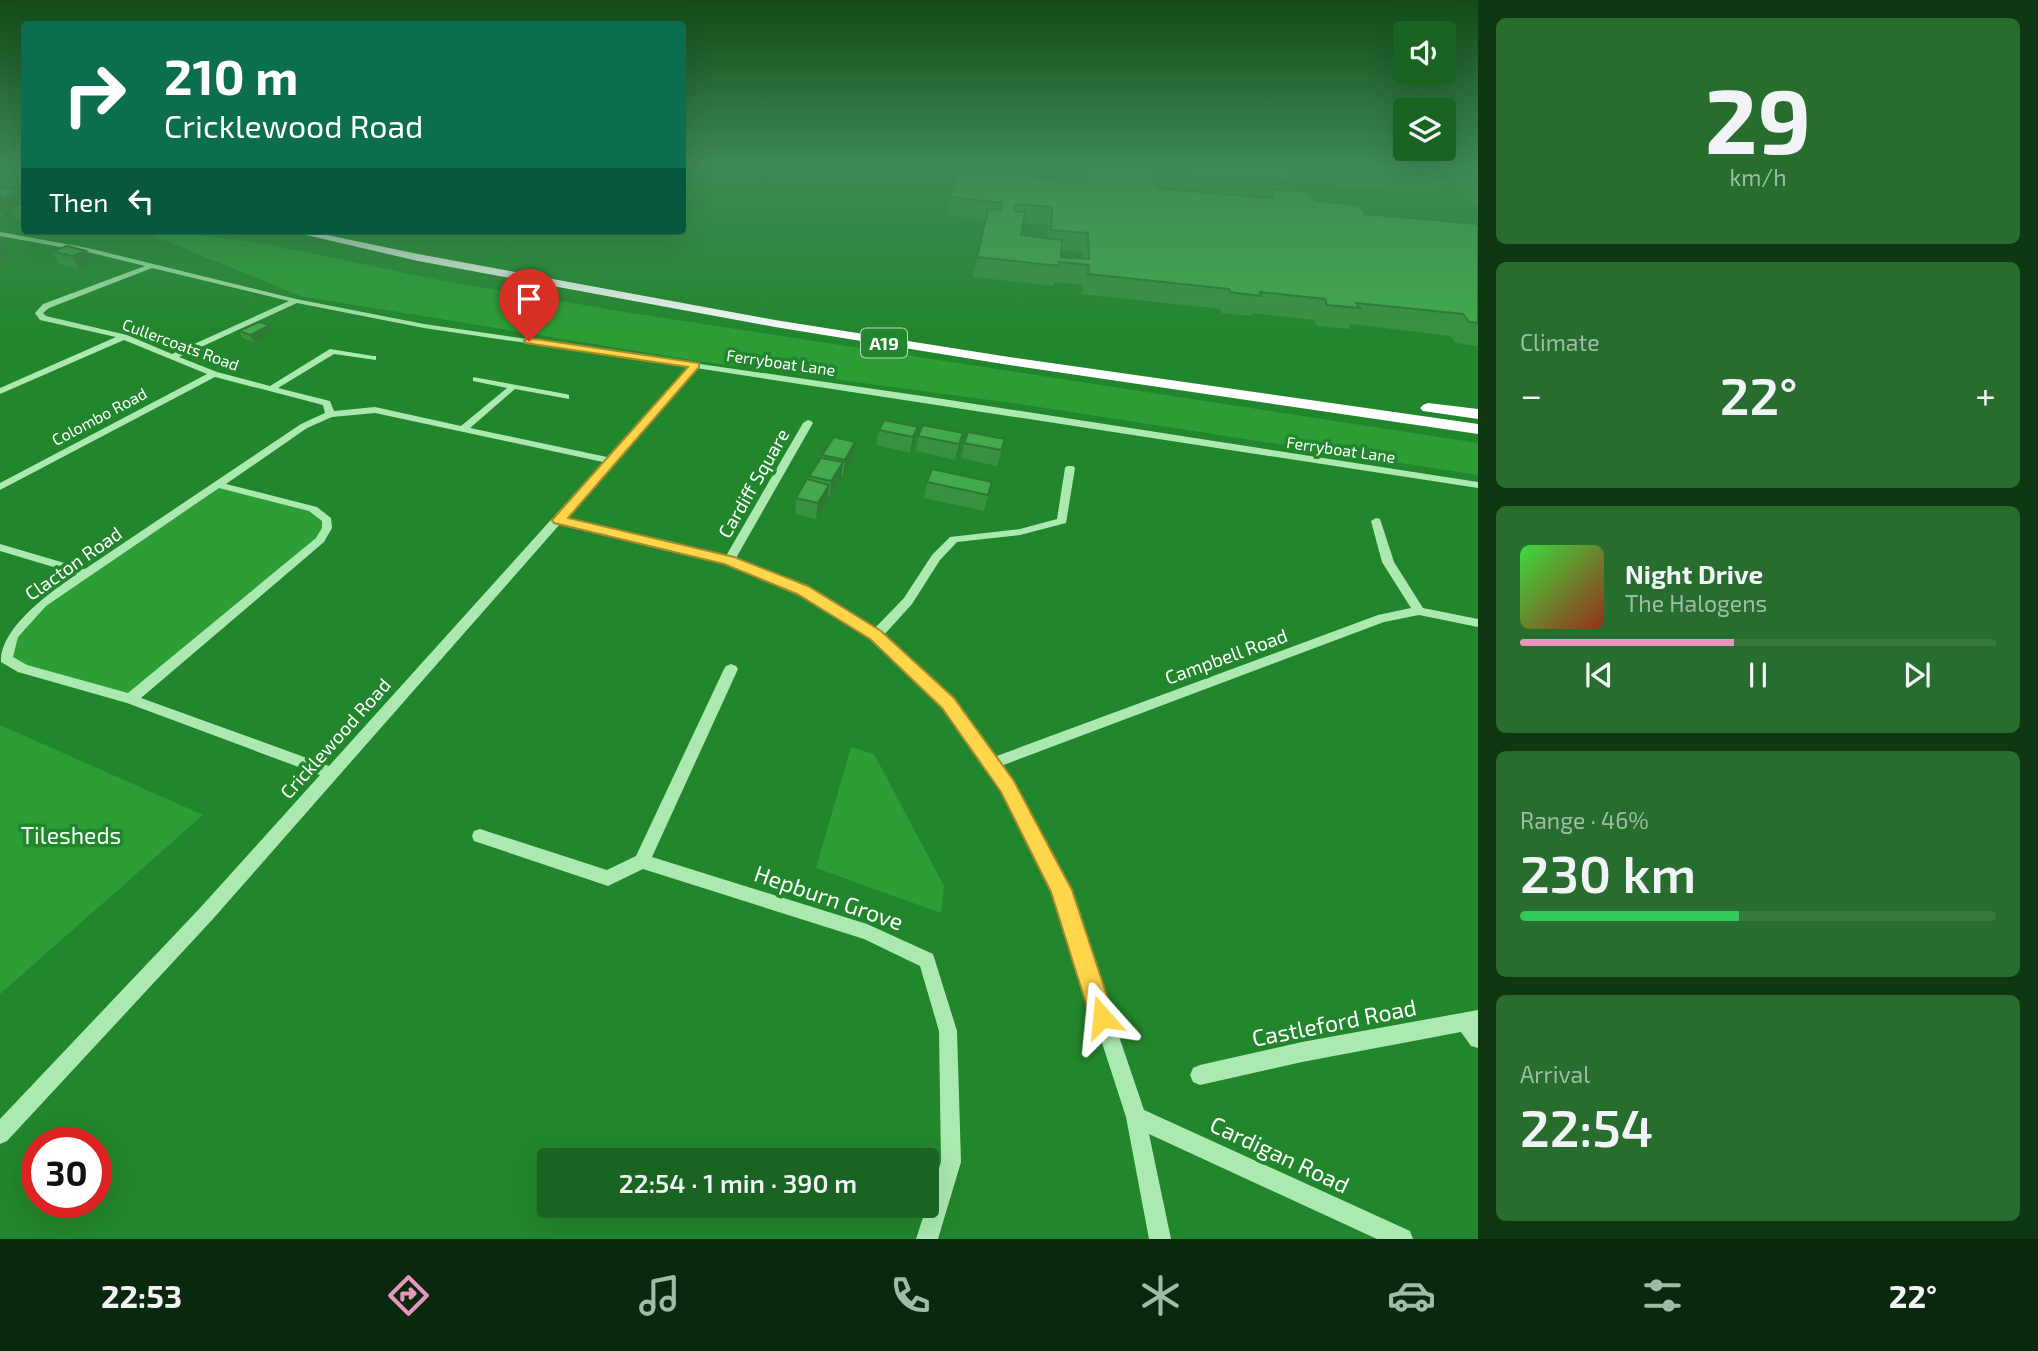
<!DOCTYPE html>
<meta charset="utf-8">
<style>
:root{--surface:#1a6421;--page:#276d2e;--text:#f1f3f6;--muted:#9fbda5;--line:#38783f;--accent:#e797bd}
body{margin:0;font-family:"Exo 2",sans-serif;background:var(--page);color:var(--text);height:100vh;display:flex;flex-direction:column;font-size:26px;white-space:nowrap}
*{box-sizing:border-box;margin:0}
p{font-size:23px;color:var(--muted)}
.icon{flex:none;width:38px;height:38px;fill:none;stroke:currentColor;stroke-width:2;stroke-linecap:round;stroke-linejoin:round}
.map{position:relative;flex:1;overflow:hidden}
.details{display:flex;flex-direction:column;gap:18px;padding:18px;background:#0e3712;width:560px}
.details>*{flex:none}
.guide{position:absolute;left:21px;top:21px;width:665px;height:214px;border-radius:7px;box-shadow:0 7px 28px #0002;background:#0b6e4f;color:#fff;overflow:hidden}
.tools{position:absolute;left:1393px;top:21px;display:grid;gap:14px}
.tools a{display:grid;place-items:center;width:63px;height:63px;border-radius:7px;background:var(--surface);box-shadow:0 7px 28px #0002;font-size:35px}
.speed{position:absolute;left:21px;top:1127px;display:flex;gap:14px;font-size:35px;font-weight:700;text-align:center}
.speed>*{display:grid;place-content:center;width:91px;height:91px;border-radius:50%;background:var(--surface);box-shadow:0 7px 28px #0002;line-height:1}
.speed .limit{border:10px solid #d22;background:#fff;color:#111}
.pin{position:absolute;display:grid;place-items:center;width:60px;height:60px;color:#fff;margin:-72px -30px;border-radius:50% 50% 50% 0;rotate:-45deg;box-shadow:0 0 7px #0007}
.pin .icon{rotate:45deg}
.me{position:absolute;width:77px;margin:-38px;rotate:342deg;stroke-linejoin:round;filter:drop-shadow(0 0 5px #0008)}
.turn{display:flex;align-items:center;gap:24px;height:147px;padding:0 28px;font-size:32px}
.turn .icon{width:91px;height:91px;stroke-width:2.5}
.turn b{display:block;font-size:49px;line-height:60px}
.then{display:flex;align-items:center;height:66px;padding:0 28px;background:#0003;gap:14px;font-size:26px}
.big{font-size:52px;font-weight:600;line-height:1.1}
.details .card{flex:1;display:flex;flex-direction:column;justify-content:center;gap:10px;min-width:0;padding:0 24px;border-radius:10px;background:var(--page)}
.details .dial{align-items:center;gap:0}
.dial b{font-size:91px;line-height:1}
.song{display:flex;align-items:center;gap:21px}
.cover{width:84px;height:84px;border-radius:10px;background:linear-gradient(135deg,hsl(120 70% 55%),hsl(10 70% 35%))}
.played{height:7px;border-radius:4px;background:linear-gradient(90deg,var(--accent) 45%,var(--line) 45%)}
.keys{display:flex;justify-content:space-around;direction:ltr}
.heat{display:flex;justify-content:space-between;align-items:center;font-size:38px;direction:ltr}
.charge{height:10px;border-radius:5px;background:linear-gradient(90deg,#34c759 46%,var(--line) 0)}
.trip{position:absolute;left:537px;top:1148px;width:402px;height:70px;border-radius:7px;background:var(--surface);box-shadow:0 7px 28px #0002;font-weight:600;line-height:70px;text-align:center}
.menu{display:flex;height:112px;justify-content:space-around;align-items:center;background:#0a280d;color:var(--muted)}
.menu .icon{width:49px;height:49px}
.menu .current{color:var(--accent)}
.menu b{font-size:32px;color:var(--text)}
main{display:flex;flex:1;min-height:0}
.map>svg:first-child{display:block}
.green{fill:#2c9e35}
.lines{fill:none;stroke-linecap:round;stroke-linejoin:round}
.minor{fill:#ace9b1;fill-rule:evenodd}
.highway{fill:#fff;fill-rule:evenodd}
.wall{fill:#399241;fill-rule:evenodd}
.shaded-wall{fill:#2e7735}
.building{fill:#42aa4c;stroke:#2e7735;stroke-width:2;fill-rule:evenodd}
.route{fill:#ffd54a;stroke:#a68a30;stroke-width:2}
.labels{text-anchor:middle;dominant-baseline:central;stroke-width:7;stroke-linejoin:round;paint-order:stroke}
.far-street-label{font-size:16px;fill:#fff;stroke:#22862c}
.shield{fill:#22862c;stroke:#bddbc0;stroke-width:2}
.shield-label{font-size:18px;font-weight:bold;fill:#fff}
.street-label{font-size:19px;fill:#fff;stroke:#22862c}
.near-park-label{font-size:23px;fill:#f8fef8;stroke:#22862c}
.near-street-label{font-size:23px;fill:#fff;stroke:#22862c}
</style>
<main>
<div class="map">
<svg width="1478" height="1239" viewBox="0 0 1478 1239">
<rect width="100%" height="100%" fill="#22862c"/>
<!-- green -->
<path class="green" d="M142 231H164L267 244 439 280 619 311 1478 443V475L1012 403 698 361 300 296Z
M219 485 313 509 327 520 320 540 130 699 6 659 18 627 42 603Z
M0 725 203 815 0 994Z
M851 747 874 754 944 886 941 913 816 868Z"/>
<g class="lines">
<!-- minor -->
<path class="minor" d="M0 232 88 248 296 299 424 324 943 399 1478 482V488L696 368 565 518 726 556 803 423 808 420 811 421 813 423 736 558 806 587 874 629 904 598 932 555 950 537 1020 529 1057 519 1065 468 1067 466H1073L1075 468 1066 523 1020 535 957 542 940 560 912 604 883 636 953 699 994 757 1378 615 1411 608 1382 562 1371 521 1376 518 1380 519 1394 562 1423 608 1478 619V627L1419 615 1384 622 1001 766 1013 783 1069 889 1144 1110 1410 1231 1413 1239H1377L1149 1134 1171 1239H1149L1126 1117 1053 891 1003 791 943 707 871 639 798 593 726 563 560 524 212 920 7 1141 0 1144V1119L200 908 320 775 127 703 18 672 1 662C0 627 52 591 77 574L0 551V544L85 569 301 424 325 413 323 405 215 377 0 490V483L207 374 124 340 0 394V388L116 337 40 320 35 313 43 304 145 266 88 252 0 236ZM152 268 289 301 172 354 127 335 46 316 43 313 49 308ZM297 303 424 328 689 367 607 457 470 428 515 389 569 399V395L566 394 473 377V381L507 388 461 426 375 407 334 411 330 401 278 388 334 354 376 360V356H373L330 349 270 386 217 372 179 357ZM375 413 603 462 329 766 141 698 324 542 332 528 331 518 317 507 226 484 307 428 332 417ZM219 488 309 511 322 521V528L316 538 128 693 27 665 13 657 18 637 46 606Z
M731 664 736 666 738 669 652 857 867 924 933 954 957 1031 961 1162 938 1239H916L941 1162 939 1031 920 966 864 939 643 869 608 886 480 843 474 841 472 836 474 831 480 829 607 870 636 856 724 669 726 666Z
M1478 1010V1048L1471 1046 1461 1032 1302 1062 1200 1085 1193 1082 1190 1075 1193 1068 1200 1065 1302 1042Z"/>
<!-- highway -->
<path class="highway" d="M289 231H308L418 254 775 320 1009 357 1478 424V434L1009 365 775 327 418 261Z
M1428 403 1478 409V419L1423 411 1420 408 1423 405Z"/>
</g>
<!-- wall -->
<path class="wall" d="M881 165H1465L1470 169 1467 175 1478 184V208L1453 185H1442L1437 194 1298 183 1295 191 1315 201 1365 214 1478 224V346L1456 343 1450 336 1351 324 1348 329 1317 326 1314 320 1253 313 1252 316 1221 313V309L1082 294 1083 285 1055 282 1053 286 973 277 986 219 947 215 950 197 960 173 925 171 926 169ZM1023 223 1048 225 1047 238 1021 235ZM1061 250 1083 252V259L1061 257Z
M0 188 24 195V221L17 220 14 215 4 218 0 217Z
M52 251H86L93 264 79 269 59 264Z
M270 325 273 333 254 342 242 338 239 331Z
M918 427 915 442 910 453 876 445 879 430Z
M963 433 960 449 955 460 916 451 918 436Z
M1005 439 997 466 961 458 964 443Z
M822 455 854 458 843 476H841V478L830 497H828V501L816 519 795 514 796 498 809 480V476L822 458Z
M927 482H992L984 511 924 498Z"/>
<!-- shaded-wall -->
<path class="shaded-wall" d="M22 191 24 195V211L10 208 14 215 4 218 0 210V198Z
M4 245 12 258 0 263V247Z
M86 251 93 264 79 269 72 256Z
M270 325 273 333 254 342 250 335Z
M918 427 915 442 910 453 913 437Z
M963 433 960 449 955 460 959 444Z
M855 442 854 458 843 476 845 460Z
M843 462 841 478 830 497 831 481Z
M829 485 828 501 816 519 818 503Z"/>
<!-- building -->
<path class="building" d="M1025 165H1465L1470 169 1435 167 1446 177 1287 165 1298 183 1213 176 1215 179 1153 171 1156 188 1273 198 1269 189 1309 192 1315 201 1359 205 1365 214 1478 224V323L1469 322 1463 314 1356 303 1360 308 1327 305 1325 299 1260 292 1261 296 1230 292 1229 289 1088 274 1089 265 1059 262V266L977 257 988 209 1001 210 1002 203 950 197 961 171 1005 175 1006 171 1035 174 1034 177 1086 182V172L1025 167ZM1015 204 1052 207 1051 230 1088 233 1089 259 1061 257 1062 240 1021 235 1025 212 1014 211Z
M1459 174 1467 175 1478 184V190Z
M0 188 22 191 0 198Z
M24 203V211L10 208Z
M67 246 86 251 72 256 52 251Z
M259 322 270 325 250 335 239 331Z
M884 420 918 427 913 437 879 430Z
M923 425 963 433 959 444 918 436Z
M968 432 1005 439 1001 450 964 443Z
M834 437 855 442 845 460 822 455Z
M821 458 843 462 831 481 809 476Z
M932 469 992 482 988 495 927 482Z
M807 479 829 485 818 503 796 498Z"/>
<!-- sky -->
<linearGradient id="sky" x2="0" y2="1"><stop stop-color="#134a18"/><stop offset="0.49" stop-color="#3e8a56"/><stop offset="1" stop-color="#3e8a56" stop-opacity="0"/></linearGradient>
<rect width="1478" height="338" fill="url(#sky)"/>
<!-- route -->
<path class="route" d="M529 338 699 363V367L568 518 734 557 808 586 881 631 954 698 1014 781 1072 890 1114 1017 1110 1026 1102 1029 1093 1026 1051 892 1001 792 942 708 870 639 797 594 724 564 554 523 552 520 688 367 525 343 524 341Z"/>
<g class="labels">
<!-- far-street labels -->
<g class="far-street-label">
<text transform="translate(181 344) rotate(20)">Cullercoats Road</text>
<text transform="translate(781 362) rotate(8)">Ferryboat Lane</text>
<text transform="translate(99 416) rotate(-28)">Colombo Road</text>
<text transform="translate(1341 449) rotate(8)">Ferryboat Lane</text>
</g>
<!-- shield labels -->
<rect class="shield" x="861" y="328.5" width="46" height="29" rx="5"/>
<g class="shield-label">
<text x="884" y="343">A19</text>
</g>
<!-- street labels -->
<g class="street-label">
<text transform="translate(753 483) rotate(-60)">Cardiff Square</text>
<text transform="translate(73 563) rotate(-35)">Clacton Road</text>
<text transform="translate(1226 656) rotate(-20)">Campbell Road</text>
<text transform="translate(335 738) rotate(-48)">Cricklewood Road</text>
</g>
<!-- near-park labels -->
<g class="near-park-label">
<text x="71" y="835">Tilesheds</text>
</g>
<!-- near-street labels -->
<g class="near-street-label">
<text transform="translate(829 897) rotate(19)">Hepburn Grove</text>
<text transform="translate(1334 1022) rotate(-11)">Castleford Road</text>
<text transform="translate(1280 1154) rotate(25)">Cardigan Road</text>
</g>
</g>
</svg>
<div class="tools">
<a><svg class="icon" aria-label="sound" viewBox="0 0 24 24"><path d="M4 9h4l5-4v14l-5-4H4zM17 9q2 3 0 6"/></svg></a>
<a><svg class="icon" aria-label="layers" viewBox="0 0 24 24"><path d="M12 4l9 5-9 5-9-5zM3 14l9 5 9-5"/></svg></a>
</div>
<div class="speed"><div class="limit">30</div></div>
<div class="pin" style="left:529px;top:341px;background:#d93025"><svg class="icon" aria-label="arrive" viewBox="0 0 24 24"><path d="M6 21V4h12l-3 4 3 4H6"/></svg></div>
<svg class="me" style="left:1102px;top:1017px" viewBox="-20 -20 40 40"><path d="M0-17L14 15 0 8-14 15z" fill="#ffd54a" stroke="#fff" stroke-width="4"/></svg>
<div class="trip">22:54 · 1 min · 390 m</div>
<div class="guide">
<div class="turn"><svg class="icon" aria-label="right" viewBox="0 0 24 24"><path d="M7 20v-9h11M14 6l5 5-5 5"/></svg><div><b>210 m</b>Cricklewood Road</div></div>
<div class="then">Then<svg class="icon" aria-label="left" viewBox="0 0 24 24"><path d="M17 20v-9H6M10 6l-5 5 5 5"/></svg></div>
</div>
</div>
<section class="details">
<div class="card dial"><b>29</b><p>km/h</p></div>
<div class="card"><p>Climate</p>
<div class="heat"><a>−</a><b class="big">22°</b><a>+</a></div>
</div>
<div class="card">
<div class="song"><i class="cover"></i><div><b>Night Drive</b><p>The Halogens</p></div></div>
<div class="played"></div>
<div class="keys"><svg class="icon" aria-label="previous" viewBox="0 0 24 24"><path d="M18 5L8 12l10 7zM5 5v14"/></svg><svg class="icon" aria-label="pause" viewBox="0 0 24 24"><path d="M8 5v14M16 5v14"/></svg><svg class="icon" aria-label="next" viewBox="0 0 24 24"><path d="M6 5l10 7-10 7zM19 5v14"/></svg></div>
</div>
<div class="card"><p>Range · 46%</p><b class="big">230 km</b><div class="charge"></div></div>
<div class="card"><p>Arrival</p><b class="big">22:54</b></div>
</section>
</main>
<nav class="menu">
<b>22:53</b>
<svg class="icon current" aria-label="directions" viewBox="0 0 24 24"><path d="M12 3l9 9-9 9-9-9zM9 14v-3h6M13 9l2 2-2 2"/></svg>
<svg class="icon" aria-label="music" viewBox="0 0 24 24"><path d="M9 18V5l10-2v13"/><circle cx="6" cy="18" r="3"/><circle cx="16" cy="16" r="3"/></svg>
<svg class="icon" aria-label="phone" viewBox="0 0 24 24"><path d="M5 4h4l2 5-3 2q2 4 5 5l2-3 5 2v4C11 20 4 13 5 4z"/></svg>
<svg class="icon" aria-label="climate" viewBox="0 0 24 24"><path d="M12 3v18M4 7l16 10M4 17L20 7"/></svg>
<svg class="icon" aria-label="car" viewBox="0 0 24 24"><path d="M5 17H2v-5l4-1 3-4h7l3 4 3 1v5h-3M9 17h6M6 11h13"/><circle cx="7" cy="17" r="2"/><circle cx="17" cy="17" r="2"/></svg>
<svg class="icon" aria-label="filters" viewBox="0 0 24 24"><path d="M4 7h16M4 17h16"/><circle cx="9" cy="7" r="2"/><circle cx="15" cy="17" r="2"/></svg>
<b>22°</b>
</nav>
